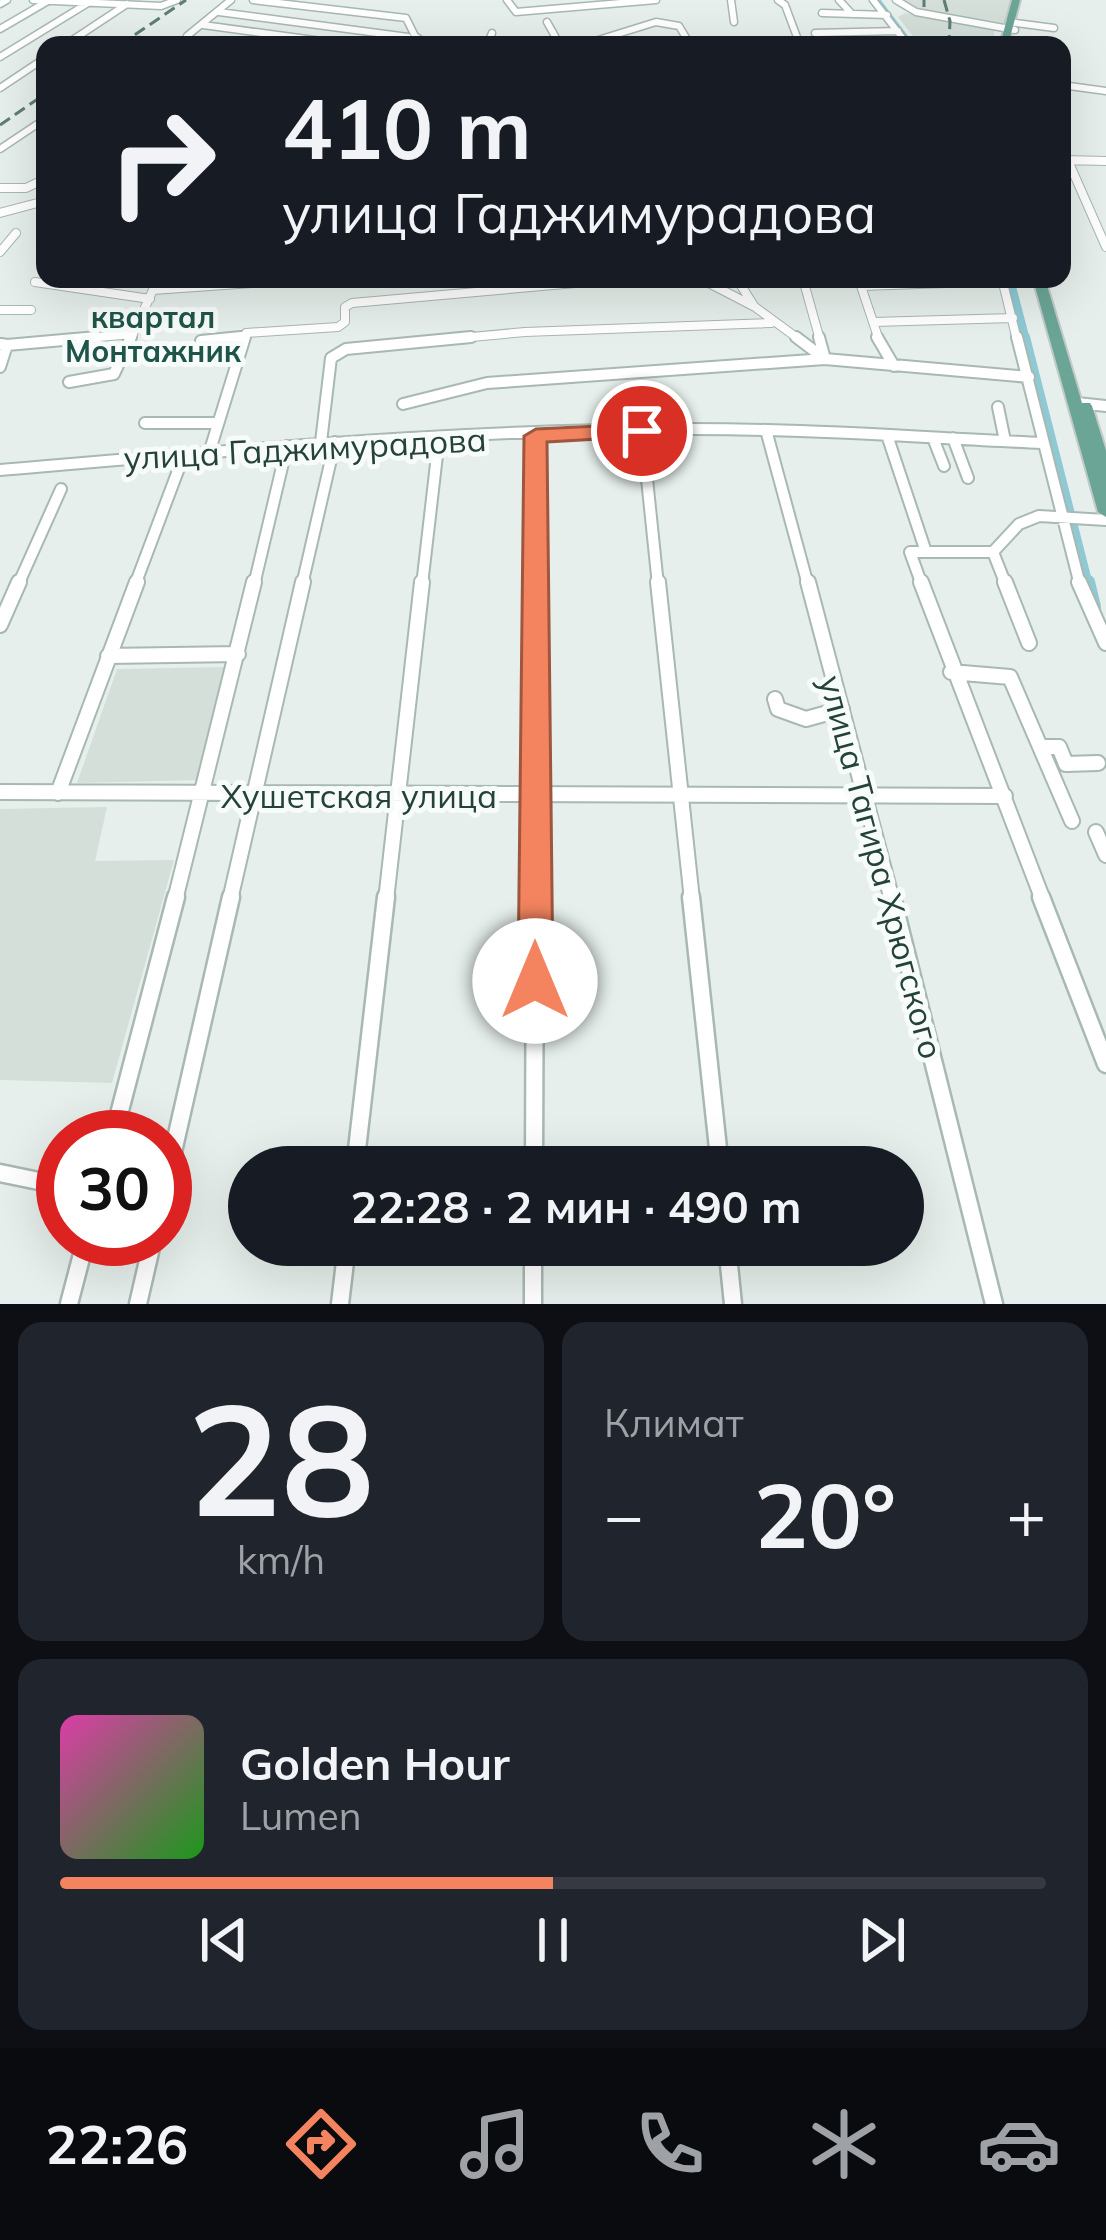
<!DOCTYPE html>
<html lang="ru">
<meta charset="utf-8">
<style>
:root{--surface:#171b24;--page:#20242c;--text:#f1f3f6;--muted:#9ea1a6;--line:#363941;--accent:#f4845f}
body{margin:0;font-family:Mulish,sans-serif;background:var(--page);color:var(--text);height:100vh;display:flex;flex-direction:column;font-size:45px;white-space:nowrap}
*{box-sizing:border-box;margin:0}
p{font-size:39px;color:var(--muted)}
.icon{flex:none;width:66px;height:66px;fill:none;stroke:currentColor;stroke-width:2;stroke-linecap:round;stroke-linejoin:round}
.map{position:relative;height:1304px;overflow:hidden}
.panel{display:flex;flex-direction:column;gap:18px;padding:18px;background:#0d0f14;flex:1}
.panel>*{flex:none}
.top-card{position:absolute;left:36px;top:36px;width:1035px;height:252px;border-radius:24px;box-shadow:0 12px 48px #0002;background:#171b24;color:var(--text);overflow:hidden}
.speed{position:absolute;left:36px;top:1110px;display:flex;gap:24px;font-size:60px;font-weight:700;text-align:center}
.speed>*{display:grid;place-content:center;width:156px;height:156px;border-radius:50%;background:var(--surface);box-shadow:0 12px 48px #0002;line-height:1}
.speed .limit{border:18px solid #d22;background:#fff;color:#111}
.pin{position:absolute;display:grid;place-items:center;width:102px;height:102px;color:#fff;margin:-51px;border:6px solid #fff;border-radius:50%;box-shadow:0 3px 12px #0007}
.me{position:absolute;width:132px;margin:-66px;rotate:0deg;stroke-linejoin:round;filter:drop-shadow(0 0 9px #0008)}
.turn{display:flex;align-items:center;gap:42px;height:252px;padding:0 48px;font-size:54px}
.turn .icon{width:156px;height:156px;stroke-width:2.5}
.turn b{display:block;font-size:84px;line-height:102px}
.big{font-size:90px;font-weight:700;line-height:1.1}
.panel .card{flex:1;display:flex;flex-direction:column;justify-content:center;gap:18px;min-width:0;padding:0 42px;border-radius:24px;background:var(--page)}
.panel .dial{align-items:center;gap:0}
.dial b{font-size:156px;line-height:1}
.song{display:flex;align-items:center;gap:36px}
.cover{width:144px;height:144px;border-radius:18px;background:linear-gradient(135deg,hsl(320 70% 55%),hsl(120 70% 35%))}
.played{height:12px;border-radius:6px;background:linear-gradient(90deg,var(--accent) 50%,var(--line) 50%)}
.keys{display:flex;justify-content:space-around;direction:ltr}
.heat{display:flex;justify-content:space-between;align-items:center;font-size:66px;direction:ltr}
.panel .tiles{flex:1;display:grid;gap:18px;grid-template-columns:1fr 1fr}
.card:last-child{grid-column:span 2}
.trip{position:absolute;left:228px;top:1146px;width:696px;height:120px;border-radius:60px;background:var(--surface);box-shadow:0 12px 48px #0002;font-weight:700;line-height:120px;text-align:center}
.dock{display:flex;height:192px;justify-content:space-around;align-items:center;background:#090b0e;color:var(--muted)}
.dock .icon{width:84px;height:84px}
.dock .active{color:var(--accent)}
.dock b{font-size:54px;color:var(--text)}
.map>svg:first-child{display:block}
.built{fill:#d4dfda}
.lines{fill:none;stroke-linecap:round;stroke-linejoin:round}
.canal-far3{stroke:#8ec9d4;stroke-width:6}
.canal-far2{stroke:#8ec9d4;stroke-width:8}
.canal-far1{stroke:#8ec9d4;stroke-width:10}
.canal{stroke:#8ec9d4;stroke-width:14}
.minor-far4-casing{stroke:#a8b8b2;stroke-width:9}
.minor-far3-casing{stroke:#a8b8b2;stroke-width:10}
.minor-far2-casing{stroke:#a8b8b2;stroke-width:14}
.minor-far1-casing{stroke:#a8b8b2;stroke-width:18}
.minor-casing{stroke:#a8b8b2;stroke-width:21}
.primary-casing{stroke:#c2cac8;stroke-width:4}
.minor-far4{stroke:#fff;stroke-width:6}
.minor-far3{stroke:#fff;stroke-width:8}
.minor-far2{stroke:#fff;stroke-width:10}
.minor-far1{stroke:#fff;stroke-width:14}
.minor{stroke:#fff;stroke-width:16}
.primary{fill:#6aa596;fill-rule:evenodd}
.rail{stroke:#5f7d75;stroke-width:3;stroke-dasharray:12 6;stroke-linecap:butt}
.route{fill:#f4845f;stroke:#9f563e;stroke-width:3}
.labels{text-anchor:middle;dominant-baseline:central;stroke-width:10;stroke-linejoin:round;paint-order:stroke}
.far-neighbourhood-label{font-size:30px;font-weight:bold;fill:#1f5548;stroke:#f7fbf9}
.street-label{font-size:33px;fill:#24423a;stroke:#f7fbf9}
</style>
<div class="map">
<svg width="1106" height="1304" viewBox="0 0 1106 1304">
<rect width="100%" height="100%" fill="#e6efeb"/>
<!-- built -->
<path class="built" d="M903 0H1013L1004 23 912 9Z
M905 13 995 29 992 45H920L898 17Z
M229 667 200 780 77 783 117 669Z
M107 807 95 861 174 860 112 1083 0 1080V809Z"/>
<g class="lines">
<!-- canal-far3 -->
<path class="canal-far3" d="M877 0 911 45"/>
<!-- canal-far2 -->
<path class="canal-far2" d="M1010 279 1026 340"/>
<!-- canal-far1 -->
<path class="canal-far1" d="M1025 337 1088 585"/>
<!-- canal -->
<path class="canal" d="M1088 582 1094 607"/>
<!-- minor-far4 casing -->
<g class="minor-far4-casing">
<path id="minor-far4" d="M33 0 161 6 177 0
M253 0 406 18 415 36 428 45
M507 0 516 12 656 0
M731 0 734 22
M778 0 785 5 800 45
M839 0 852 14
M873 0 908 45
M896 0 916 12 1015 30
M0 4 7 0
M219 12 408 37
M822 13 887 15
M547 22 560 45
M1009 22 1054 28
M203 25 351 45
M0 29 48 1
M815 33 898 31
M187 36 231 0
M65 45 127 4
M131 45 139 40
M220 45H239
M487 45 492 33
M582 45 656 22 679 26 688 41
M674 45 688 41 709 45
M0 57 88 3
M1062 85 1106 91
M0 88 45 58
M0 149 45 119"/>
</g>
<!-- minor-far3 casing -->
<g class="minor-far3-casing">
<path id="minor-far3" d="M1062 147 1106 247
M1063 160 1106 161
M0 188H26L45 179
M0 213 45 201
M0 252 16 233
M701 279 755 307 800 340
M737 279 754 306
M803 279 820 340
M1002 279 1017 340
M859 280 879 340
M35 282 150 299
M862 286 1003 281
M153 290 307 279
M0 310H31
M873 322 1013 318
M63 340 133 334
M130 340 158 279
M210 340 242 337
M244 340 246 333 338 327 345 322V307L352 303 621 279
M439 340 525 332 771 323"/>
</g>
<!-- minor-far2 casing -->
<g class="minor-far2-casing">
<path id="minor-far2" d="M796 337 825 359 1029 377
M877 337 894 366
M1017 337 1080 585
M201 341 241 337
M7 345 97 337
M122 359 172 351
M0 367 7 345 1 344
M69 382 114 374 131 337
M1077 403 1106 406
M403 404 487 383 825 359 819 337
M998 407 1005 441
M145 423H218
M766 430 808 585
M642 431 658 585
M887 435 926 552
M933 438 944 466
M953 438 968 478
M321 442 331 358 346 349 471 337
M210 450 245 337
M0 470C255 448 512 424 768 430 859 432 951 439 1042 443
M993 552 1006 585
M18 585 61 489
M135 585 179 468
M254 585 287 446
M302 585 335 442
M422 585 439 438
M536 585V436
M922 585 910 552H993L1019 524 1039 516 1106 520"/>
</g>
<!-- minor-far1 casing -->
<g class="minor-far1-casing">
<path id="minor-far1" d="M658 582 692 900
M808 582 892 900
M921 582 1043 900
M1005 582 1029 643
M1079 582 1106 643
M0 625 19 582
M108 656 238 654
M951 672 1010 677 1072 821
M775 699 778 709 806 719 842 709
M1044 747H1059L1066 764 1098 763
M0 792 1005 796
M58 793 137 582
M1096 832 1106 855
M175 900 254 582
M230 900 303 582
M386 900 422 582
M535 900 536 582"/>
</g>
<!-- minor casing -->
<g class="minor-casing">
<path id="minor" d="M691 897 720 1167
M892 897 994 1304
M1041 897 1106 1064
M113 1137 176 897
M355 1167 386 897
M534 1167 535 897
M0 1173 63 1186
M165 1187 231 897
M533 1245V1304
M727 1245 733 1304
M69 1304 86 1239
M138 1304 153 1239
M340 1304 347 1245"/>
</g>
<!-- primary casing -->
<g class="primary-casing">
<path id="primary" d="M1012 0H1020L1008 45H1000Z
M1033 279H1045L1082 403H1090L1092 406 1106 451V517L1098 512Z"/>
</g>
<!-- minor-far4 -->
<use href="#minor-far4" class="minor-far4"/>
<!-- minor-far3 -->
<use href="#minor-far3" class="minor-far3"/>
<!-- minor-far2 -->
<use href="#minor-far2" class="minor-far2"/>
<!-- minor-far1 -->
<use href="#minor-far1" class="minor-far1"/>
<!-- minor -->
<use href="#minor" class="minor"/>
<!-- primary -->
<use href="#primary" class="primary"/>
<!-- rail -->
<path class="rail" d="M924 0V7
M944 0 950 21 949 45
M120 45 186 0
M0 125 45 94"/>
</g>
<!-- route -->
<path class="route" d="M642 424 653 431 650 436 547 442 553 981 548 994 535 999 523 994 518 981 524 436 536 429Z"/>
<g class="labels">
<!-- far-neighbourhood labels -->
<g class="far-neighbourhood-label">
<text x="153" y="317">квартал<tspan x="153" dy="34">Монтажник</tspan></text>
</g>
<!-- street labels -->
<g class="street-label">
<text transform="translate(305 448) rotate(-3)">улица Гаджимурадова</text>
<text x="359" y="795">Хушетская улица</text>
<text transform="translate(882 867) rotate(75)">улица Тагира Хрюгского</text>
</g>
</g>
</svg>
<div class="speed"><div class="limit">30</div></div>
<div class="pin" style="left:642px;top:431px;background:#d93025"><svg class="icon" aria-label="arrive" viewBox="0 0 24 24"><path d="M6 21V4h12l-3 4 3 4H6"/></svg></div>
<svg class="me" style="left:535px;top:981px" viewBox="-20 -20 40 40"><circle r="19" fill="#fff"/><path d="M0-13L10 11 0 6-10 11z" fill="#f4845f"/></svg>
<div class="trip">22:28 · 2 мин · 490 m</div>
<div class="top-card">
<div class="turn"><svg class="icon" aria-label="right" viewBox="0 0 24 24"><path d="M7 20v-9h11M14 6l5 5-5 5"/></svg><div><b>410 m</b>улица Гаджимурадова</div></div>
</div>
</div>
<section class="panel">
<div class="tiles">
<div class="card dial"><b>28</b><p>km/h</p></div>
<div class="card"><p>Климат</p>
<div class="heat"><a>−</a><b class="big">20°</b><a>+</a></div>
</div>
<div class="card">
<div class="song"><i class="cover"></i><div><b>Golden Hour</b><p>Lumen</p></div></div>
<div class="played"></div>
<div class="keys"><svg class="icon" aria-label="previous" viewBox="0 0 24 24"><path d="M18 5L8 12l10 7zM5 5v14"/></svg><svg class="icon" aria-label="pause" viewBox="0 0 24 24"><path d="M8 5v14M16 5v14"/></svg><svg class="icon" aria-label="next" viewBox="0 0 24 24"><path d="M6 5l10 7-10 7zM19 5v14"/></svg></div>
</div>
</div>
</section>
<nav class="dock">
<b>22:26</b>
<svg class="icon active" aria-label="directions" viewBox="0 0 24 24"><path d="M12 3l9 9-9 9-9-9zM9 14v-3h6M13 9l2 2-2 2"/></svg>
<svg class="icon" aria-label="music" viewBox="0 0 24 24"><path d="M9 18V5l10-2v13"/><circle cx="6" cy="18" r="3"/><circle cx="16" cy="16" r="3"/></svg>
<svg class="icon" aria-label="phone" viewBox="0 0 24 24"><path d="M5 4h4l2 5-3 2q2 4 5 5l2-3 5 2v4C11 20 4 13 5 4z"/></svg>
<svg class="icon" aria-label="climate" viewBox="0 0 24 24"><path d="M12 3v18M4 7l16 10M4 17L20 7"/></svg>
<svg class="icon" aria-label="car" viewBox="0 0 24 24"><path d="M5 17H2v-5l4-1 3-4h7l3 4 3 1v5h-3M9 17h6M6 11h13"/><circle cx="7" cy="17" r="2"/><circle cx="17" cy="17" r="2"/></svg>
</nav>
